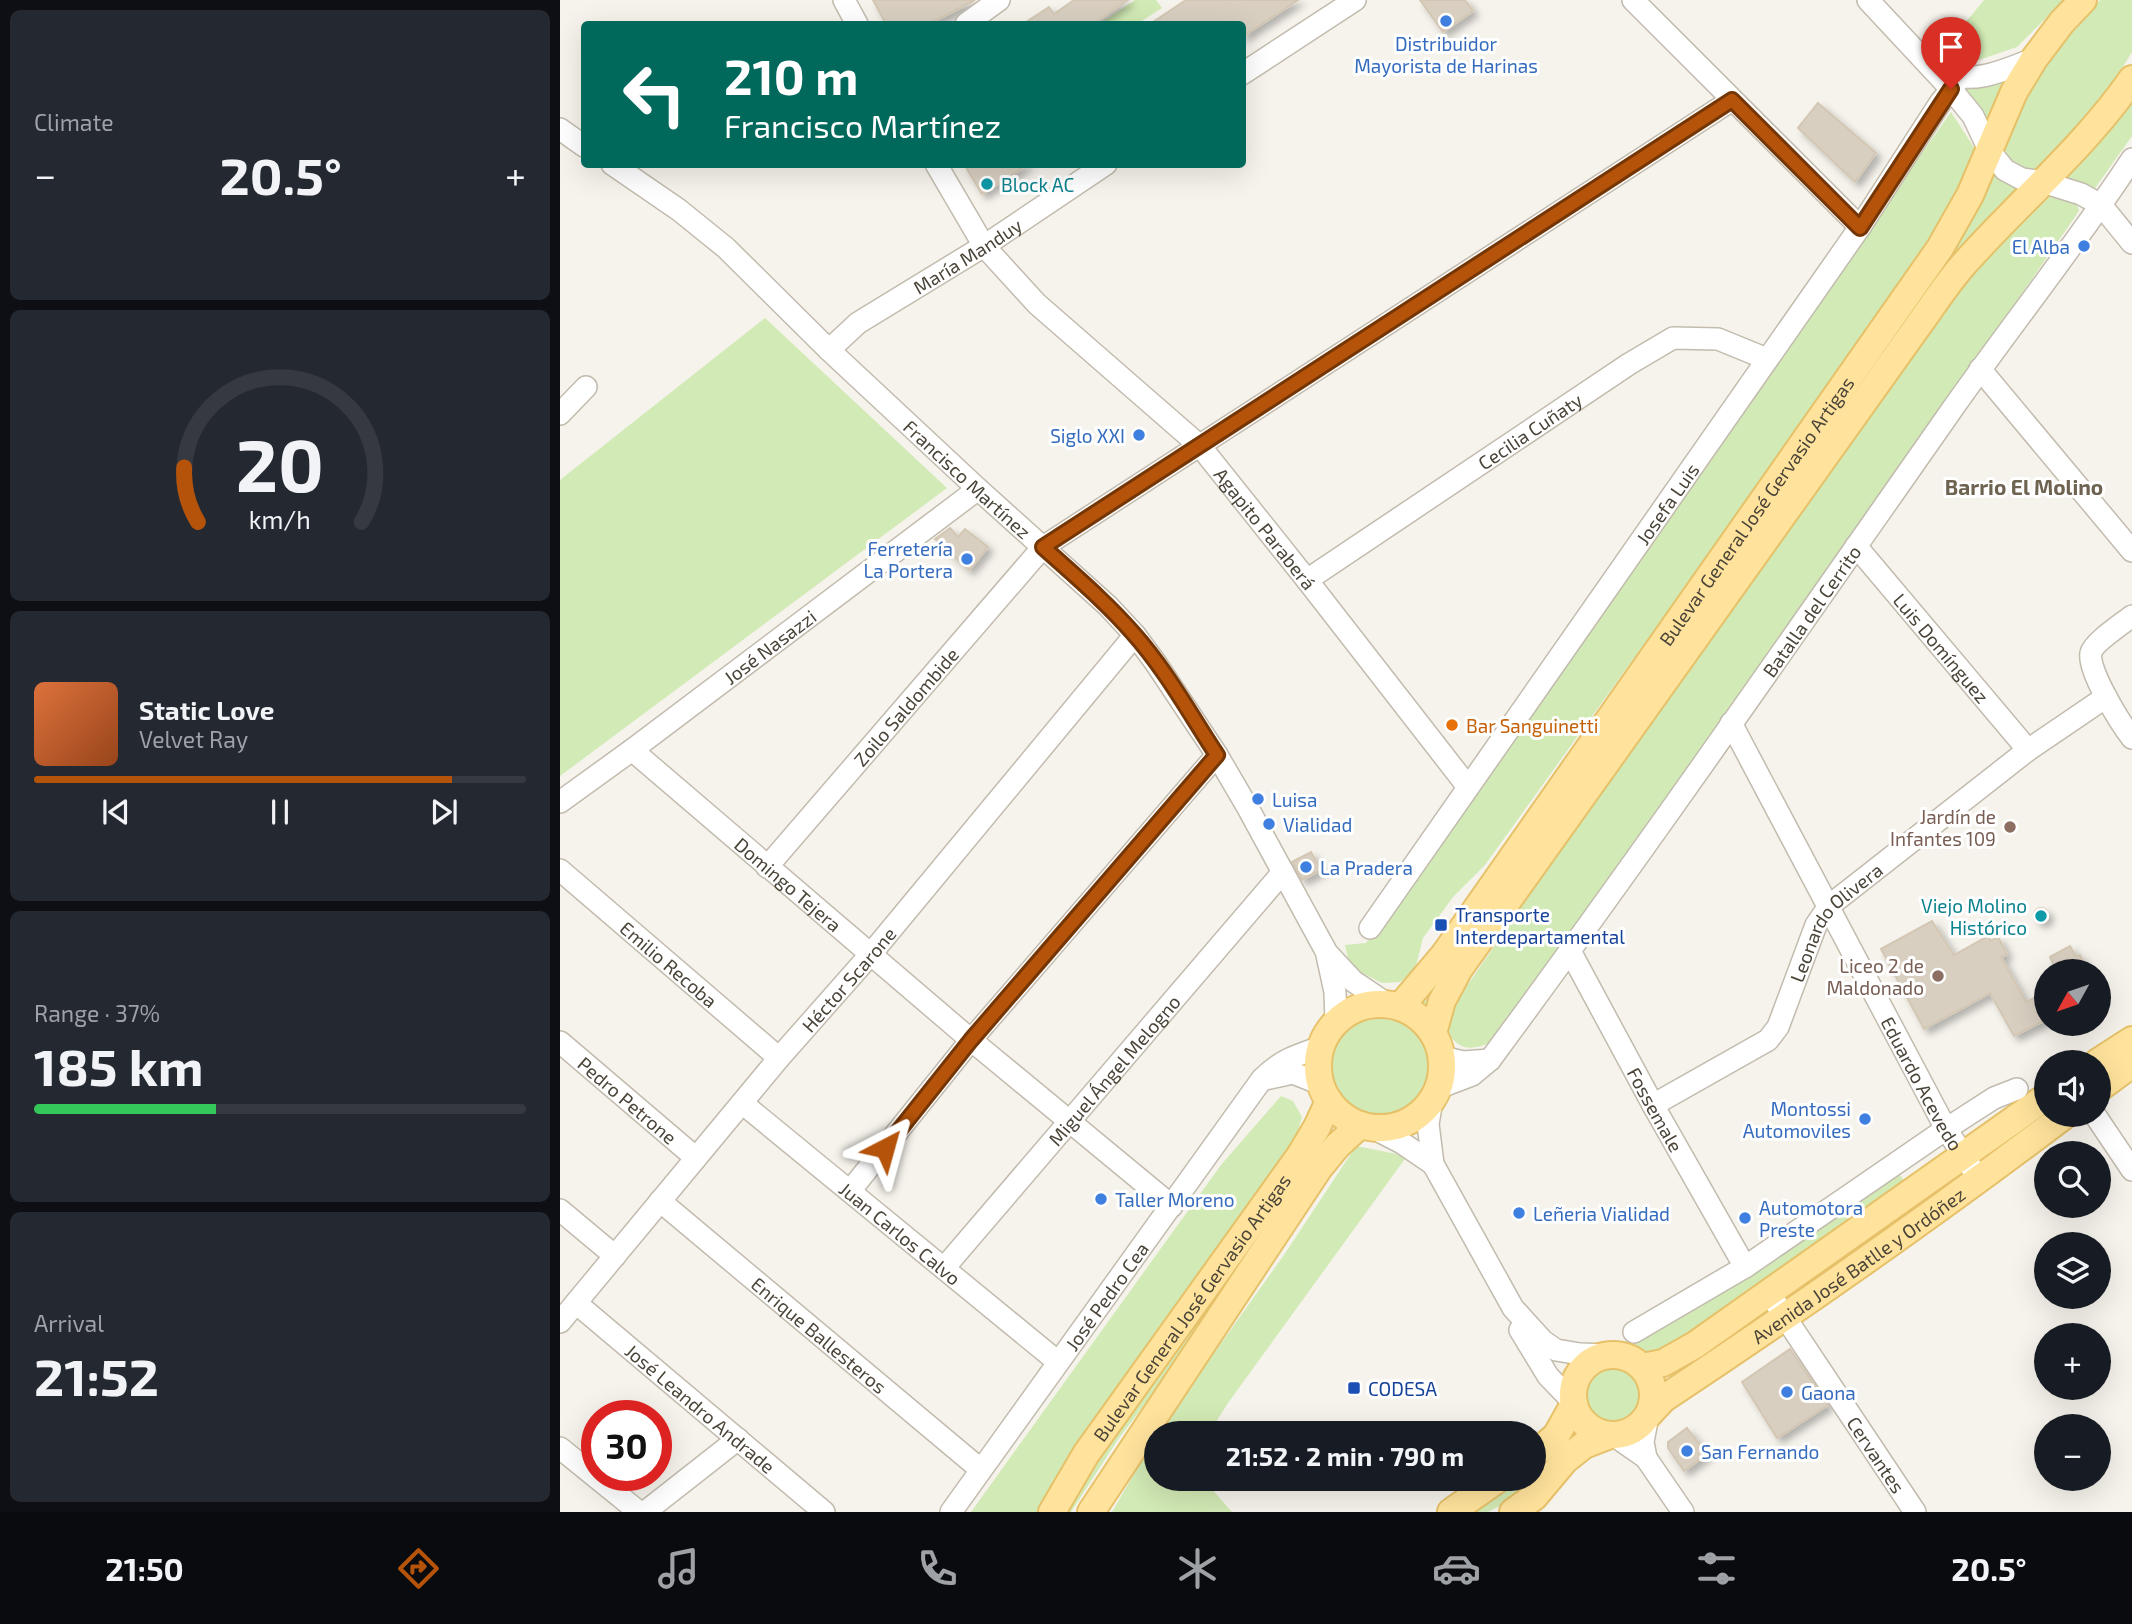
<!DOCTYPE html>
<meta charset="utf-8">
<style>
:root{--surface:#171b24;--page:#242831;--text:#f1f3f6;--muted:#9ea1a6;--line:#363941;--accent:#b45309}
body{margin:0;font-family:"Exo 2",sans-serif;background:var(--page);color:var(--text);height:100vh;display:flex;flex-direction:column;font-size:26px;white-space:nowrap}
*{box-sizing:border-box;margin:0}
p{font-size:23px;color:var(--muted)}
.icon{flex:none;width:38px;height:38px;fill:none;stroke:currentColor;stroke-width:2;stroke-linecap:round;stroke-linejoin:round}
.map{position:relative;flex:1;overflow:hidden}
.details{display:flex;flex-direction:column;gap:10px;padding:10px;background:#0d0f14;width:560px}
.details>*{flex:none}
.hud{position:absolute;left:21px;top:21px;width:665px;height:147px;border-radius:7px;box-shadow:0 7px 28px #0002;background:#00695c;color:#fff;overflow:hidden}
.needle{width:46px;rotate:230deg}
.fabs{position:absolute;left:1474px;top:959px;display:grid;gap:14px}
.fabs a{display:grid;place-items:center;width:77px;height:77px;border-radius:50%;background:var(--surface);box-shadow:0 7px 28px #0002;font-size:35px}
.speed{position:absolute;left:21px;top:1400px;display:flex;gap:14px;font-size:35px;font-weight:700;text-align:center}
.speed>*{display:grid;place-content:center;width:91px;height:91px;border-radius:50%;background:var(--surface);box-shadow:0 7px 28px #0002;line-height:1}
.speed .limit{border:10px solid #d22;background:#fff;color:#111}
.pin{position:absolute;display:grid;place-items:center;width:60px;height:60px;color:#fff;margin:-72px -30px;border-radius:50% 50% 50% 0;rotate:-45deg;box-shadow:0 0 7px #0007}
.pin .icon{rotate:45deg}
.me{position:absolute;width:77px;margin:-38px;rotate:39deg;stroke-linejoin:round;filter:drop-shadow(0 0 5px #0008)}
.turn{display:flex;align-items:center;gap:24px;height:147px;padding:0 28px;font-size:32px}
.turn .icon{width:91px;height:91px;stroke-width:2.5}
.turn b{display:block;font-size:49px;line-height:60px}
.big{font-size:52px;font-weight:700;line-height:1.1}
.details .tile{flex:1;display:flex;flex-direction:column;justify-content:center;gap:10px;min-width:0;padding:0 24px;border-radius:10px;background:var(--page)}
.details .dial{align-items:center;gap:0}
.dial svg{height:182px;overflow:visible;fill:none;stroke:var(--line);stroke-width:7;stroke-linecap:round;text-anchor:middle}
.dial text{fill:var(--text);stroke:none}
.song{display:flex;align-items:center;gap:21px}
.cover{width:84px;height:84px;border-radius:10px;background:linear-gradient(135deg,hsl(20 70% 55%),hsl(20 70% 35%))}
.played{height:7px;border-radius:4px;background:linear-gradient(90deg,var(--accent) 85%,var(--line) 85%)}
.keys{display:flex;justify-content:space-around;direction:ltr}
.heat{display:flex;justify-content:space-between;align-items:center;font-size:38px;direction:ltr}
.charge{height:10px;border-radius:5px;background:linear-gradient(90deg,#34c759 37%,var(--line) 0)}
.trip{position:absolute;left:584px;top:1421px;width:402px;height:70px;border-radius:35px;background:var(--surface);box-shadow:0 7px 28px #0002;font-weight:700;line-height:70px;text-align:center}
.dock{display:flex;height:112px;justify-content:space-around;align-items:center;background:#090b0e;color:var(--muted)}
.dock .icon{width:49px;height:49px}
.dock .on{color:var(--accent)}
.dock b{font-size:32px;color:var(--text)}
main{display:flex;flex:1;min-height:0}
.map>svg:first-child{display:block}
.grass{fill:#d2eab5}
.building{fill:#d8cfc1;stroke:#d3c7b4;stroke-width:2;filter:url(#shadow)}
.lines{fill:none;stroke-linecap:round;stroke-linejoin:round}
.minor-casing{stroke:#c2bbae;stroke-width:24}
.major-casing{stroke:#e6c16a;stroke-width:30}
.minor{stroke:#fff;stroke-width:21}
.major{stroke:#ffe39c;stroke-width:26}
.route-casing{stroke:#753606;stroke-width:18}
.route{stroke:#b45309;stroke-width:12}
.shop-dot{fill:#3f7fe0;stroke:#fff;stroke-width:2.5}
.culture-dot{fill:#0f9aa8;stroke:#fff;stroke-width:2.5}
.food-dot{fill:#e8710a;stroke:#fff;stroke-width:2.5}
.education-dot{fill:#8d6e63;stroke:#fff;stroke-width:2.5}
.transit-dot{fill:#1a4fb4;stroke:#fff;stroke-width:2.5}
.labels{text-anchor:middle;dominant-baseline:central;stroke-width:6;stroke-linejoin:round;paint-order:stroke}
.shop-label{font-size:19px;fill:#366cbe;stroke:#fff;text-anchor:start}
.culture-label{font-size:19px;fill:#0d838f;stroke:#fff;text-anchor:start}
.street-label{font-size:19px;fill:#4b4439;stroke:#fff}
.food-label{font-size:19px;fill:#c56008;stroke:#fff;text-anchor:start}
.education-label{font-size:19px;fill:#785e54;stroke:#fff;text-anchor:end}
.transit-label{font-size:19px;fill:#164399;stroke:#fff;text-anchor:start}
.neighbourhood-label{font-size:21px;font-weight:bold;fill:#6e6250;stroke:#fff}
</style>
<main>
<section class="details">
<div class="tile"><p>Climate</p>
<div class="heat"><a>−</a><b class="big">20.5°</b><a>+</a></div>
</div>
<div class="tile dial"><svg viewBox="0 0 100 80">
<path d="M14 69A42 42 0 1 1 86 69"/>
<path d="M14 69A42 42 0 0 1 8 45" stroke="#b45309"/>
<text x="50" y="56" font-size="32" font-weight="700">20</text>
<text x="50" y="72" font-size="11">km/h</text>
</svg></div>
<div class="tile">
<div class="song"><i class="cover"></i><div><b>Static Love</b><p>Velvet Ray</p></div></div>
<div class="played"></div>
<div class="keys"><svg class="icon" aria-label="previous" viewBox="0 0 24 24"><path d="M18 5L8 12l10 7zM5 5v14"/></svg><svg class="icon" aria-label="pause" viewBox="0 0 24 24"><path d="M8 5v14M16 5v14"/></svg><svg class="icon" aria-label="next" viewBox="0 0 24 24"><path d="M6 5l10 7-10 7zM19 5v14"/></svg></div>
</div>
<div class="tile"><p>Range · 37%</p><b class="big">185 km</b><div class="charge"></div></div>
<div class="tile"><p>Arrival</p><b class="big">21:52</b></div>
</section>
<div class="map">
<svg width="1572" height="1512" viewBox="0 0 1572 1512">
<defs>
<filter id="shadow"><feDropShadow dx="5" dy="5" stdDeviation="3.5" flood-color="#0004"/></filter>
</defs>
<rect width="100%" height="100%" fill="#f6f3ec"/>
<!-- grass -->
<path class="grass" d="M575 0H596L602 8 577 24H539Z
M1424 0H1504L1457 47 1410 63 1397 61 1386 46Z
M1540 0H1572V52L1546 94 1510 136 1478 169 1473 171C1458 167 1447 159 1443 144 1450 128 1457 110 1466 94 1486 59 1512 30 1540 0Z
M1451 73 1427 121 1401 85Z
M1572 99V136L1533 191 1503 178Z
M1391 112 1417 152 1364 255 925 865 893 897 863 938 855 970 840 982 822 983 790 967 785 945 806 943Z
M1434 170 1462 188 866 1010 857 1005 1401 231 1428 187Z
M1487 197H1502L1516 202 1519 211 1289 543 937 1040C914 1050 899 1054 885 1028L897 1000 1155 628 1401 279 1433 246Z
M205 318 387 488 0 776V480Z
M767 1066a53 53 0 1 1 106 0a53 53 0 1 1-106 0Z
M721 1096 733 1101 742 1117 735 1141 508 1459 477 1512H411L661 1165Z
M769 1127 778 1131 601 1383 559 1438 511 1512H505L554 1435 597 1379 726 1195Z
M796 1146 847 1156 668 1403 649 1433H597L724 1255Z
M1401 1169 1406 1173 1230 1299 1227 1296Z
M1339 1174 1343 1179 1344 1184 1126 1339 1093 1356 1074 1344 1332 1175Z
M1024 1393a30 30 0 1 1 60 0a30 30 0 1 1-60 0Z
M1013 1420 1020 1429 1028 1434 958 1496 928 1512H905L955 1479H975V1464Z
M597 1434V1479H643L672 1512H552Z"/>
<!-- building -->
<path class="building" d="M313 0H415L369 24H326Z
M514 0H568L533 24H463L489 7 494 14Z
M626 0H738L682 37V24H590Z
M860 0H905L913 11 883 32Z
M1258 103 1316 153 1295 182 1238 128Z
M404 164H468L422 194Z
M390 528 398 537 405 529 428 547 409 570 375 539Z
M751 852 761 870 742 880 732 862Z
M1474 915a7 7 0 1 1 14 0a7 7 0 1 1-14 0Z
M1372 921 1394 955 1428 936 1431 941 1438 937 1447 954 1441 957 1466 1002 1486 992V1020L1454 1036 1430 993 1364 1029 1321 949Z
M1510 946 1516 957 1520 955 1528 971H1488L1495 968 1490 957Z
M1230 1349 1268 1405 1217 1438 1182 1382Z
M1127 1428 1147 1454 1124 1471 1108 1448V1442Z"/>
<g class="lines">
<!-- minor casing -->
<g class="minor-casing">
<g id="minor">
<path d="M284 0 297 24"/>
<path d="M1073 0 1300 227"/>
<path d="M1308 0 1391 89 1413 116 1429 150 1445 170 1462 179 1483 182 1521 194 1541 205 1572 243"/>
<path d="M406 24 439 0"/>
<path d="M682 74 795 0"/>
<path d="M1388 74C1418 84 1446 69 1474 59"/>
<path d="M0 129 24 146"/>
<path id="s1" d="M52 164 119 210 166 248 269 350 418 489 548 606 575 635 595 662 657 755 688 808 767 953 793 981 827 1004"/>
<path id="s2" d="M376 164 424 246 477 304 640 446 747 580 908 787"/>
<path id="s3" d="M269 350 298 323 424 246 546 164"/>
<path d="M1420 369 1572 551"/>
<path d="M0 414 26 387"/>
<path id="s4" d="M1296 546 1468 750"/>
<path id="s5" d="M747 580 1069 364 1113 338 1158 339 1207 359"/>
<path d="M1572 616C1563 623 1533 643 1531 653 1527 670 1561 724 1572 738"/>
<path id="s6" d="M1171 723 1386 1129 1419 1179"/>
<path id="s7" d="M72 750 411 1040 612 1206"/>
<path id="s8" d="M0 802 72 750 418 489"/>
<path id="s9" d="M207 867 483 547 1172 100"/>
<path id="s10" d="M0 870 219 1058"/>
<path id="s11" d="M810 928 1300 227 1380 103 1400 78"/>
<path id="s12" d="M1010 951 1093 1105 1185 1267"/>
<path d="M767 955 775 992 776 1022"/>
<path id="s13" d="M0 1042 136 1158"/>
<path d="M882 1057 903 1062 930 1060"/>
<path d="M705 1079 733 1073 761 1084"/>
<path id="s14" d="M878 1088 912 1075 930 1060C1085 850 1234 635 1384 421 1445 333 1513 249 1572 159"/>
<path d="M872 1100 868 1124 873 1164 953 1308 983 1341 996 1350 1020 1354 1048 1355"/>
<path id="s15" d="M182 1103 498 1362"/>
<path id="s16" d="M1093 1105 1208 1040 1218 1027 1256 925 1269 906 1468 750 1546 697"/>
<path d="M1535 1115 1572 1170"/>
<path d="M813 1128 842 1143 873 1164"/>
<path d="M290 1191 411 1040 657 755"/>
<path id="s17" d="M100 1201 420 1469"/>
<path d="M0 1210 55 1256"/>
<path id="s18" d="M384 1268 723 872"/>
<path id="s19" d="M1209 1293 1355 1512"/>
<path id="s20" d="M16 1303 264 1512"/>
<path id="s21" d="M0 1322 219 1058 310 955 575 635"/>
<path d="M960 1330 988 1376 1014 1403"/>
<path d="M1074 1332 1185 1267 1386 1129 1434 1098 1457 1089"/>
<path d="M1053 1435 1086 1458 1123 1512"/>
<path d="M0 1448 79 1512"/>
<path d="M1086 1458 1083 1442 1088 1415"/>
<path d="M85 1512 178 1439"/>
<path id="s22" d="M391 1512 702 1079C721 1060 737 1055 761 1047"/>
</g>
</g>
<!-- major casing -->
<g class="major-casing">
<g id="major">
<circle cx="820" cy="1066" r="62"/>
<path id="s23" d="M840 1007 884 955 1380 248 1410 195 1454 92 1474 59 1502 22 1523 0"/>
<path d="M873 1033 882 1001 899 969 1365 316C1377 299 1389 281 1403 265 1459 202 1524 148 1572 79"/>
<path d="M1538 1062 1572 1040"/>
<path d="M1538 1089 1572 1064"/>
<circle cx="1053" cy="1395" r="40"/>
<path d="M1082 1367 1103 1363 1135 1345 1486 1097"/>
<path id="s24" d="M1090 1413 1103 1399C1240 1308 1374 1214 1505 1115"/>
<path d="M975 1454 996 1436 1014 1404"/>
<path id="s25" d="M492 1512 526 1454 741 1154 757 1127 769 1101"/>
<path d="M531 1512 759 1168 777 1146 800 1125"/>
<path d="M891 1512 938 1479"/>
<path d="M953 1512 974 1497 1005 1460 1024 1445 1050 1435"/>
</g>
</g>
<!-- minor -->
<use href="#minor" class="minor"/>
<!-- major -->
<use href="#major" class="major"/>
</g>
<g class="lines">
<!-- route casing -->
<g class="route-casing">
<path id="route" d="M325 1148 411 1040 657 755C630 714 606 670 573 633 546 602 514 575 483 547L1172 100 1300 228 1391 89"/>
</g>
<!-- route -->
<use href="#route" class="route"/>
</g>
<!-- markers -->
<g class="shop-dot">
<circle cx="886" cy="21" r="7"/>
<circle cx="1524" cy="246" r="7"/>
<circle cx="579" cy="435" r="7"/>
<circle cx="407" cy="559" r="7"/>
<circle cx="698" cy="799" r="7"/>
<circle cx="709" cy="824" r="7"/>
<circle cx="746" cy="867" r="7"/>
<circle cx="1305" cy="1119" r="7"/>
<circle cx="541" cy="1199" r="7"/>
<circle cx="959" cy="1213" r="7"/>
<circle cx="1185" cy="1218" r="7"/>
<circle cx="1227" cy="1392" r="7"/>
<circle cx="1127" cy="1451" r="7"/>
</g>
<g class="culture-dot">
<circle cx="427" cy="184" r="7"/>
<circle cx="1481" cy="916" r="7"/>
</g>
<circle class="food-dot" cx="892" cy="725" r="7"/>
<g class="education-dot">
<circle cx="1450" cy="827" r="7"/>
<circle cx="1378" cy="976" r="7"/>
</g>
<g class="transit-dot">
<rect x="874" y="918" width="14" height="14" rx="3.5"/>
<rect x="787" y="1381" width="14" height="14" rx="3.5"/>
</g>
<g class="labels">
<!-- shop labels -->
<g class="shop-label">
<text x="886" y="43" text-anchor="middle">Distribuidor<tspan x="886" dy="22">Mayorista de Harinas</tspan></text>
<text x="1510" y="246" text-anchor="end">El Alba</text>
<text x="565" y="435" text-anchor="end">Siglo XXI</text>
<text x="393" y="548" text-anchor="end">Ferretería<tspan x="393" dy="22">La Portera</tspan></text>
<text x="712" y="799">Luisa</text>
<text x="723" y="824">Vialidad</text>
<text x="760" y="867">La Pradera</text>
<text x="1291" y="1108" text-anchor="end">Montossi<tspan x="1291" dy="22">Automoviles</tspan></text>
<text x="555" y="1199">Taller Moreno</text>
<text x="1199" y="1207">Automotora<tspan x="1199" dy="22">Preste</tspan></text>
<text x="973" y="1213">Leñeria Vialidad</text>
<text x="1241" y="1392">Gaona</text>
<text x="1141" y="1451">San Fernando</text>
</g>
<!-- culture labels -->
<g class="culture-label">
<text x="441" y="184">Block AC</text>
<text x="1467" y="905" text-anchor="end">Viejo Molino<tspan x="1467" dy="22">Histórico</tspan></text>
</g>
<!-- street labels -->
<g class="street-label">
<text stroke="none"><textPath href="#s3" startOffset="168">María Manduy</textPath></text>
<text stroke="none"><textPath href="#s5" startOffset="268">Cecilia Cuñaty</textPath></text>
<text stroke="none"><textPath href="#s1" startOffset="476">Francisco Martínez</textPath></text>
<text stroke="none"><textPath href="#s11" startOffset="518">Josefa Luis</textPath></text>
<text stroke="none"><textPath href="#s23" startOffset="611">Bulevar General José Gervasio Artigas</textPath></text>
<text stroke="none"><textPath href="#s2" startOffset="495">Agapito Paraberá</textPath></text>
<text stroke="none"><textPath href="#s14" startOffset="612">Batalla del Cerrito</textPath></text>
<text stroke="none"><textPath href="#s8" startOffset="261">José Nasazzi</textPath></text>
<text stroke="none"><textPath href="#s4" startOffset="133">Luis Domínguez</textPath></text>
<text stroke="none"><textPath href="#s9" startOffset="212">Zoilo Saldombide</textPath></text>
<text stroke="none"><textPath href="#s7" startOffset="206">Domingo Tejera</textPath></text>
<text stroke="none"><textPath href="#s16" startOffset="271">Leonardo Olivera</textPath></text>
<text stroke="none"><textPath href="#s10" startOffset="144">Emilio Recoba</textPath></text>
<text stroke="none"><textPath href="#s21" startOffset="448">Héctor Scarone</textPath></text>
<text stroke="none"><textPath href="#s18" startOffset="261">Miguel Ángel Melogno</textPath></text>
<text stroke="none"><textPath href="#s6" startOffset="408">Eduardo Acevedo</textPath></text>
<text stroke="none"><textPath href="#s13" startOffset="89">Pedro Petrone</textPath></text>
<text stroke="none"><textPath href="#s12" startOffset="180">Fossemale</textPath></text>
<text stroke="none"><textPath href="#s15" startOffset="205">Juan Carlos Calvo</textPath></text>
<text stroke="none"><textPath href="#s24" startOffset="256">Avenida José Batlle y Ordóñez</textPath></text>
<text stroke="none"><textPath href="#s22" startOffset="266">José Pedro Cea</textPath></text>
<text stroke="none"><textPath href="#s25" startOffset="248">Bulevar General José Gervasio Artigas</textPath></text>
<text stroke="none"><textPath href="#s17" startOffset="208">Enrique Ballesteros</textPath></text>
<text stroke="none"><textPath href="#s20" startOffset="163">José Leandro Andrade</textPath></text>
<text stroke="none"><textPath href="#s19" startOffset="194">Cervantes</textPath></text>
</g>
<!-- food labels -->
<g class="food-label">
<text x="906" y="725">Bar Sanguinetti</text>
</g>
<!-- education labels -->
<g class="education-label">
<text x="1436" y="816">Jardín de<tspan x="1436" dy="22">Infantes 109</tspan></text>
<text x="1364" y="965">Liceo 2 de<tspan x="1364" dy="22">Maldonado</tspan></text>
</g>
<!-- transit labels -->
<g class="transit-label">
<text x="895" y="914">Transporte<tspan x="895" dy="22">Interdepartamental</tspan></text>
<text x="808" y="1388">CODESA</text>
</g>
<!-- neighbourhood labels -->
<g class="neighbourhood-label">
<text x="1464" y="486">Barrio El Molino</text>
</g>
</g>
</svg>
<div class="fabs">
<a><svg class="needle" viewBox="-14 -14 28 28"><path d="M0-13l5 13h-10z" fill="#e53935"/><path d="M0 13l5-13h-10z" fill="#9ea1a6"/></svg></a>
<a><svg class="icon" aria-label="sound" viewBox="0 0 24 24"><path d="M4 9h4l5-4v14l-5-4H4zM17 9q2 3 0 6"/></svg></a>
<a><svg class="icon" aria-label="search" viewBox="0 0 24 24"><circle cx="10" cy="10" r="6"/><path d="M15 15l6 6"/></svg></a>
<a><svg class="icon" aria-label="layers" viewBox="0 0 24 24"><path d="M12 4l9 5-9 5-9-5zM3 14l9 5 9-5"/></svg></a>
<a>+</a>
<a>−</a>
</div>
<div class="speed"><div class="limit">30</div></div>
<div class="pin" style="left:1391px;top:89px;background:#d93025"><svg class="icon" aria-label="arrive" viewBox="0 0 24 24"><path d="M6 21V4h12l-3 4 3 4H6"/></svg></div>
<svg class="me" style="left:325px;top:1148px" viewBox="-20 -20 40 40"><path d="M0-17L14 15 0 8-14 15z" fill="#b45309" stroke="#fff" stroke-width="4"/></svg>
<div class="trip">21:52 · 2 min · 790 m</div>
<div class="hud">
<div class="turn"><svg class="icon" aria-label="left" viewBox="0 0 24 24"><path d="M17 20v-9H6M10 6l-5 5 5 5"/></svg><div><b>210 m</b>Francisco Martínez</div></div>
</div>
</div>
</main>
<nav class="dock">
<b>21:50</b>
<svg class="icon on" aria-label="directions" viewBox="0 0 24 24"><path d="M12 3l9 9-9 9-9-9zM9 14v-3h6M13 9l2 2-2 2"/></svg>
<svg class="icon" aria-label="music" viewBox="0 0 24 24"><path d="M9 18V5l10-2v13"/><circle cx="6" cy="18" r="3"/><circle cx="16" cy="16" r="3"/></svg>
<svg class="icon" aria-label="phone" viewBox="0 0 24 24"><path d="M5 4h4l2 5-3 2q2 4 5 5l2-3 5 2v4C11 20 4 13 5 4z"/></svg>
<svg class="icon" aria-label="climate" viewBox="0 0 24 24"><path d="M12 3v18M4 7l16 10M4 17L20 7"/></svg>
<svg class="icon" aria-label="car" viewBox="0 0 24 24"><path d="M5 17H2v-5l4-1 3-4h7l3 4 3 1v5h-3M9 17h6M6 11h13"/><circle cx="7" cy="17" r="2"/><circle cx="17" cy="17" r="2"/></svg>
<svg class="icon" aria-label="filters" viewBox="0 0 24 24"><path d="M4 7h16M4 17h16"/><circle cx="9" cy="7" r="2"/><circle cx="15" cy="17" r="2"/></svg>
<b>20.5°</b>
</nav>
